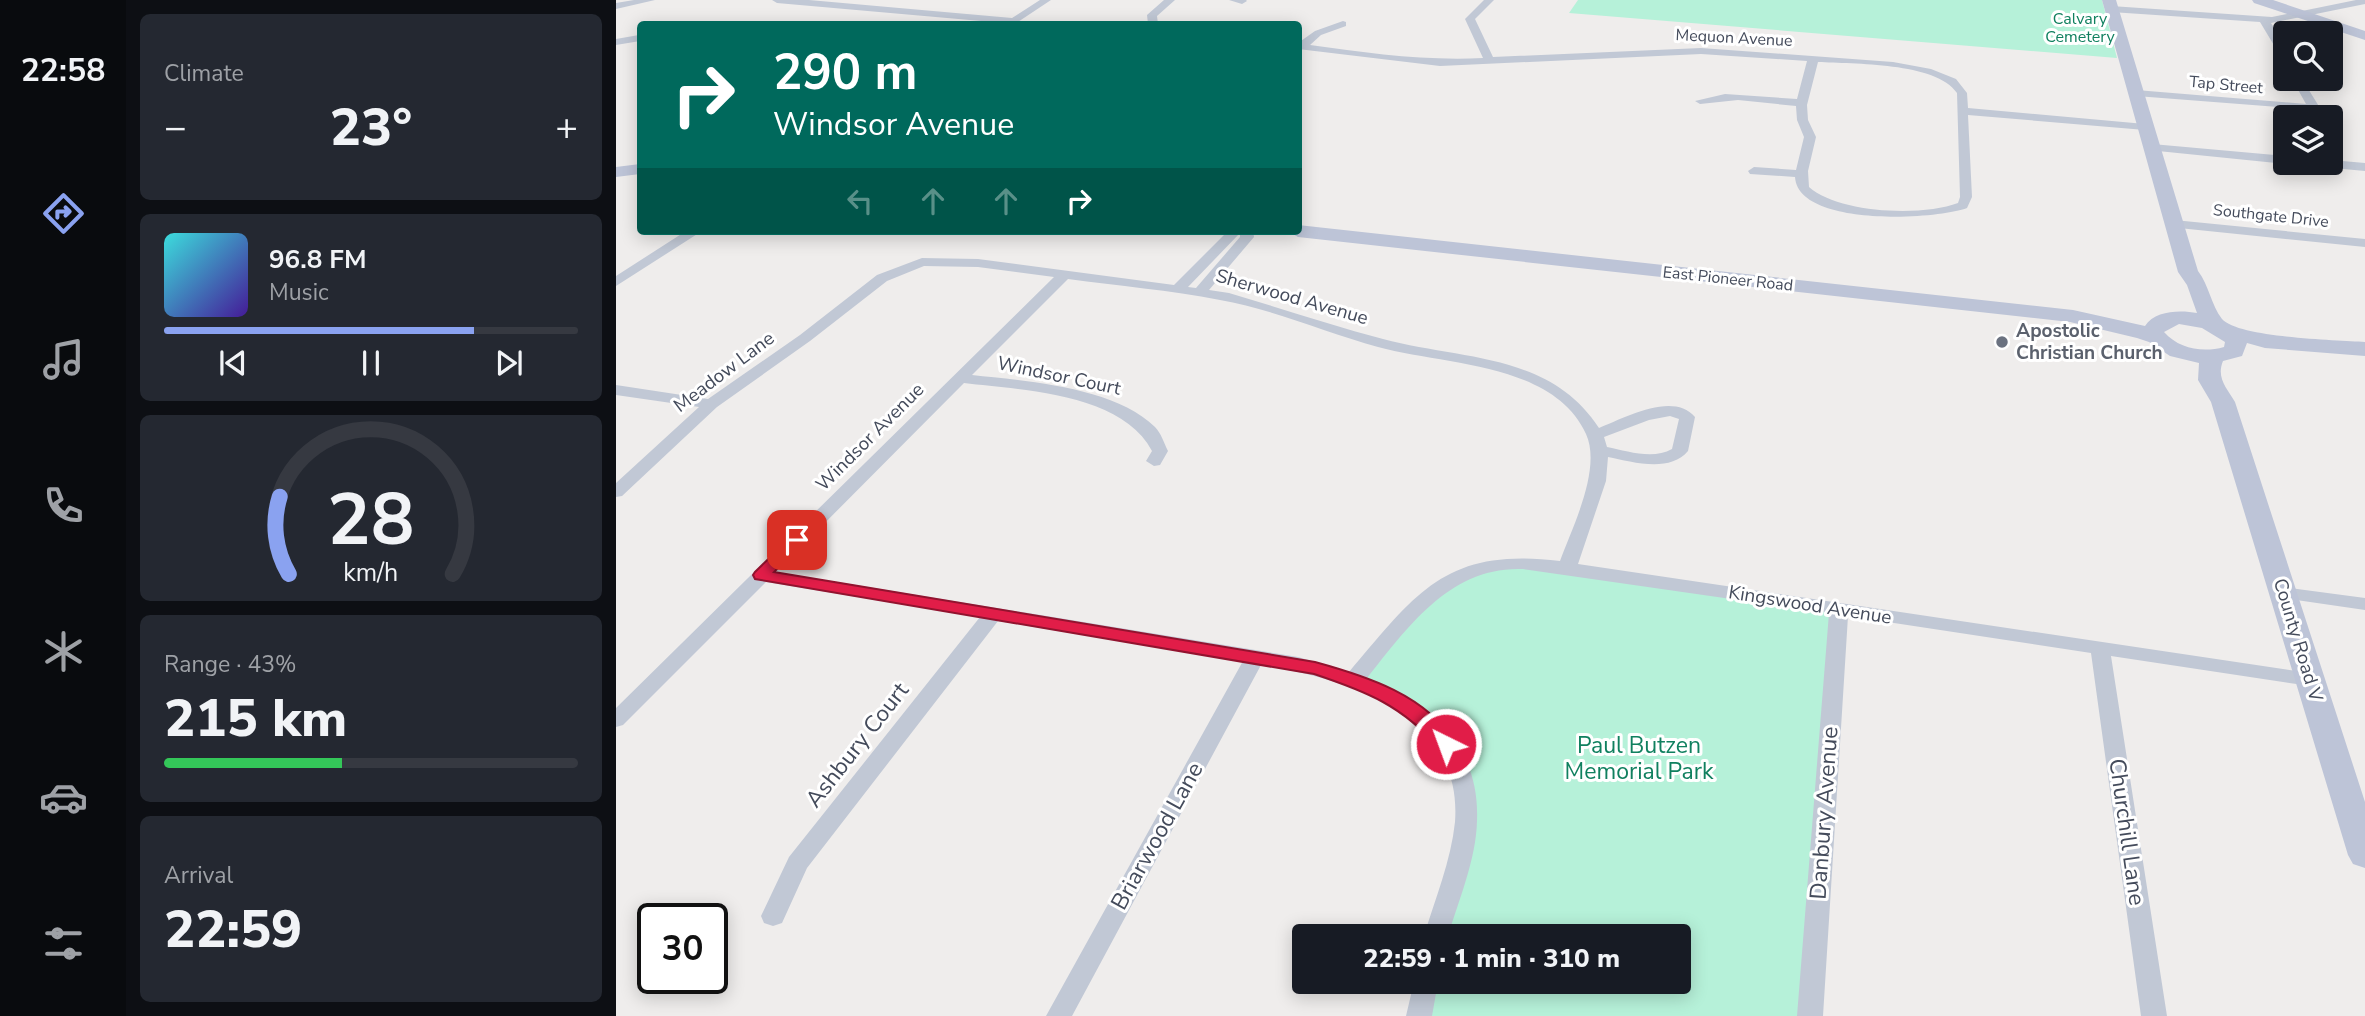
<!DOCTYPE html>
<meta charset="utf-8">
<style>
:root{--surface:#171b24;--page:#242831;--text:#f1f3f6;--muted:#9ea1a6;--line:#363941;--accent:#8aa2f0}
body{margin:0;font-family:"Nunito Sans",sans-serif;background:var(--page);color:var(--text);height:100vh;display:flex;flex-direction:column;font-size:26px;white-space:nowrap}
*{box-sizing:border-box;margin:0}
p{font-size:23px;color:var(--muted)}
.icon{flex:none;width:38px;height:38px;fill:none;stroke:currentColor;stroke-width:2;stroke-linecap:round;stroke-linejoin:round}
.map{position:relative;flex:1;overflow:hidden}
.drawer{display:flex;flex-direction:column;gap:14px;padding:14px;background:#0d0f14;width:490px}
.drawer>*{flex:none}
.banner{position:absolute;left:21px;top:21px;width:665px;height:214px;border-radius:7px;box-shadow:0 4px 18px #0003;background:#00695c;color:#fff;overflow:hidden}
.tools{position:absolute;left:1657px;top:21px;display:grid;gap:14px}
.tools a{display:grid;place-items:center;width:70px;height:70px;border-radius:7px;background:var(--surface);box-shadow:0 4px 18px #0003;font-size:35px}
.speed{position:absolute;left:21px;top:903px;display:flex;gap:14px;font-size:35px;font-weight:700;text-align:center}
.speed>*{display:grid;place-content:center;width:91px;height:91px;border-radius:50%;background:var(--surface);box-shadow:0 4px 18px #0003;line-height:1}
.speed .limit{border:4px solid #111;border-radius:10px;background:#fff;color:#111}
.pin{position:absolute;display:grid;place-items:center;width:60px;height:60px;color:#fff;margin:-30px;border-radius:14px;box-shadow:0 4px 10px #0006}
.me{position:absolute;width:77px;margin:-38px;rotate:318deg;stroke-linejoin:round;filter:drop-shadow(0 0 5px #0008)}
.turn{display:flex;align-items:center;gap:24px;height:147px;padding:0 21px;font-size:32px}
.turn .icon{width:91px;height:91px;stroke-width:2.5}
.turn b{display:block;font-size:49px;line-height:60px}
.lanes{display:flex;align-items:center;height:66px;padding:0 21px;background:#0003;justify-content:center;gap:35px;direction:ltr}
.lanes .off{opacity:.35}
.big{font-size:52px;font-weight:800;line-height:1.1}
.drawer .card{flex:1;display:flex;flex-direction:column;justify-content:center;gap:10px;min-width:0;padding:0 24px;border-radius:10px;background:var(--page)}
.drawer .dial{align-items:center;gap:0}
.dial svg{height:182px;overflow:visible;fill:none;stroke:var(--line);stroke-width:7;stroke-linecap:round;text-anchor:middle}
.dial text{fill:var(--text);stroke:none}
.song{display:flex;align-items:center;gap:21px}
.cover{width:84px;height:84px;border-radius:10px;background:linear-gradient(135deg,hsl(180 70% 55%),hsl(260 70% 35%))}
.played{height:7px;border-radius:4px;background:linear-gradient(90deg,var(--accent) 75%,var(--line) 75%)}
.keys{display:flex;justify-content:space-around;direction:ltr}
.heat{display:flex;justify-content:space-between;align-items:center;font-size:38px;direction:ltr}
.charge{height:10px;border-radius:5px;background:linear-gradient(90deg,#34c759 43%,var(--line) 0)}
.trip{position:absolute;left:676px;top:924px;width:399px;height:70px;border-radius:7px;background:var(--surface);box-shadow:0 4px 18px #0003;font-weight:800;line-height:70px;text-align:center}
main{display:flex;flex:1;min-height:0}
.tab-bar{display:flex;flex-direction:column;width:126px;justify-content:space-around;align-items:center;background:#090b0e;color:var(--muted)}
.tab-bar .icon{width:49px;height:49px}
.tab-bar .current{color:var(--accent)}
.tab-bar b{font-size:32px;color:var(--text)}
.map>svg:first-child{display:block}
.green{fill:#b6f1d9}
.lines{fill:none;stroke-linecap:round;stroke-linejoin:round}
.minor{fill:#c1c8d5;fill-rule:evenodd}
.secondary{fill:#bdc4d7;fill-rule:evenodd}
.route{fill:#e11d48;stroke:#92132f;stroke-width:2}
.worship-dot{fill:#6b7280;stroke:#fff;stroke-width:2.5}
.labels{text-anchor:middle;dominant-baseline:central;stroke-width:6;stroke-linejoin:round;paint-order:stroke}
.far-park-label{font-size:16px;fill:#10805f;stroke:#fff}
.far-street-label{font-size:16px;fill:#444b5b;stroke:#fff}
.street-label{font-size:19px;fill:#444b5b;stroke:#fff}
.worship-label{font-size:19px;font-weight:bold;fill:#5b616d;stroke:#fff;text-anchor:start}
.near-street-label{font-size:23px;fill:#444b5b;stroke:#fff}
.near-park-label{font-size:23px;fill:#10805f;stroke:#fff}
</style>
<main>
<nav class="tab-bar">
<b>22:58</b>
<svg class="icon current" aria-label="directions" viewBox="0 0 24 24"><path d="M12 3l9 9-9 9-9-9zM9 14v-3h6M13 9l2 2-2 2"/></svg>
<svg class="icon" aria-label="music" viewBox="0 0 24 24"><path d="M9 18V5l10-2v13"/><circle cx="6" cy="18" r="3"/><circle cx="16" cy="16" r="3"/></svg>
<svg class="icon" aria-label="phone" viewBox="0 0 24 24"><path d="M5 4h4l2 5-3 2q2 4 5 5l2-3 5 2v4C11 20 4 13 5 4z"/></svg>
<svg class="icon" aria-label="climate" viewBox="0 0 24 24"><path d="M12 3v18M4 7l16 10M4 17L20 7"/></svg>
<svg class="icon" aria-label="car" viewBox="0 0 24 24"><path d="M5 17H2v-5l4-1 3-4h7l3 4 3 1v5h-3M9 17h6M6 11h13"/><circle cx="7" cy="17" r="2"/><circle cx="17" cy="17" r="2"/></svg>
<svg class="icon" aria-label="filters" viewBox="0 0 24 24"><path d="M4 7h16M4 17h16"/><circle cx="9" cy="7" r="2"/><circle cx="15" cy="17" r="2"/></svg>
</nav>
<section class="drawer">
<div class="card"><p>Climate</p>
<div class="heat"><a>−</a><b class="big">23°</b><a>+</a></div>
</div>
<div class="card">
<div class="song"><i class="cover"></i><div><b>96.8 FM</b><p>Music</p></div></div>
<div class="played"></div>
<div class="keys"><svg class="icon" aria-label="previous" viewBox="0 0 24 24"><path d="M18 5L8 12l10 7zM5 5v14"/></svg><svg class="icon" aria-label="pause" viewBox="0 0 24 24"><path d="M8 5v14M16 5v14"/></svg><svg class="icon" aria-label="next" viewBox="0 0 24 24"><path d="M6 5l10 7-10 7zM19 5v14"/></svg></div>
</div>
<div class="card dial"><svg viewBox="0 0 100 80">
<path d="M14 69A42 42 0 1 1 86 69"/>
<path d="M14 69A42 42 0 0 1 10 35" stroke="#8aa2f0"/>
<text x="50" y="56" font-size="32" font-weight="700">28</text>
<text x="50" y="72" font-size="11">km/h</text>
</svg></div>
<div class="card"><p>Range · 43%</p><b class="big">215 km</b><div class="charge"></div></div>
<div class="card"><p>Arrival</p><b class="big">22:59</b></div>
</section>
<div class="map">
<svg width="1749" height="1016" viewBox="0 0 1749 1016">
<rect width="100%" height="100%" fill="#efedec"/>
<!-- green -->
<path class="green" d="M962 0H1486L1501 58 953 13Z
M892 563 1223 609 1194 1016H803L811 982H1062V936H821L850 820 827 740 738 680 814 593Z"/>
<g class="lines">
<!-- minor -->
<path class="minor" d="M18 0H39L0 9V3Z
M156 0H193L396 18 424 0H435L399 24 161 3Z
M548 0H559L541 16 542 24H532L531 15Z
M613 0H630L631 1 626 4Z
M868 0H878L859 19 877 57 1085 48 1277 62 1315 69 1340 79 1351 93 1352 108 1529 124 1535 127 1529 130 1352 115 1356 197 1351 208C1319 220 1182 227 1179 177L1134 174 1132 171 1138 167 1180 170 1188 137 1181 120 1180 106 1122 100 1084 104 1079 101 1109 94 1181 99 1191 61 1085 54 824 66 682 49V43L699 31 727 21 730 22V26L705 35 694 45C752 53 808 61 867 58L849 19ZM1202 62C1237 64 1320 62 1341 93L1344 197 1342 203C1305 217 1222 213 1193 187L1192 171 1200 137 1192 120 1191 105Z
M1740 0H1749V4L1655 23 1670 48V60L1665 57 1644 22 1495 12 1490 9 1495 6 1656 17Z
M23 35 24 41 0 45V39Z
M1676 79H1686L1704 108 1702 110 1520 96 1515 93 1520 90 1690 104Z
M1536 144 1670 156V163H1673L1670 164 1532 150 1530 148Z
M1715 160 1749 163V171L1706 167 1700 163H1715Z
M1558 220 1749 239V247L1553 227 1552 224Z
M70 231H86L0 286V276Z
M612 231H637L638 237 593 290 613 293C664 308 715 325 767 339 844 360 934 352 983 428 1008 418 1057 391 1079 417L1072 451C1054 473 1016 462 992 457L990 481 962 564 1701 674 1704 679 1701 684 1694 686 1495 656 1551 1016H1525L1475 653 1232 616 1207 1016H1181L1213 613 907 569C834 566 792 627 751 678 814 706 864 744 861 821 860 860 843 899 832 936H808C819 899 835 861 839 822 847 713 731 679 645 665L456 1016H430L627 661 382 621 191 868 166 923 157 926 148 923 145 916 173 857 364 617 150 582 7 725 0 727V708L438 277 362 267 308 266 271 281 194 341 101 407 6 496 0 497V483L83 407 0 395V385L92 399 184 335 261 275 306 258 362 259 558 285ZM624 233V237L580 288 572 287ZM452 279C502 286 554 290 604 300 656 309 711 333 762 347 827 365 937 362 970 434 986 469 956 528 944 561 830 547 801 592 733 672L682 657 160 572 348 383C406 390 506 393 536 451L530 461 538 466 544 465 552 451C548 443 545 433 539 427 498 387 411 381 356 375ZM1054 416 1063 419 1056 449C1037 460 1011 451 991 447L988 437 1033 420Z
M1667 587 1749 598V610L1660 597 1658 593Z
M798 982H822L816 1016H790Z"/>
<!-- secondary -->
<path class="secondary" d="M1486 0H1500L1582 271C1593 285 1595 305 1606 319 1623 338 1721 340 1749 342V356L1649 348 1631 343 1626 356 1607 361C1600 378 1611 388 1619 402L1749 802V868L1737 864 1732 855 1595 402 1582 380 1583 363 1554 356 1533 342 1521 338 1454 322 682 237 672 231H682V225L1457 310 1529 326C1539 310 1565 310 1581 313L1571 285 1562 272ZM1563 324 1586 328 1609 342 1608 347C1587 353 1563 349 1548 332Z
M1636 0H1657L1749 31V40L1638 3Z
M24 164V174L0 177V167Z"/>
</g>
<!-- route -->
<path class="route" d="M181 535 189 540 158 572 699 662C750 676 811 695 840 744L837 749H823C788 706 749 691 698 674L139 579 137 575 139 572 176 536Z"/>
<!-- markers -->
<circle class="worship-dot" cx="1386" cy="342" r="7"/>
<g class="labels">
<!-- far-park labels -->
<g class="far-park-label">
<text x="1464" y="19">Calvary<tspan x="1464" dy="18">Cemetery</tspan></text>
</g>
<!-- far-street labels -->
<g class="far-street-label">
<text transform="translate(1118 38) rotate(3)">Mequon Avenue</text>
<text transform="translate(1610 85) rotate(5)">Tap Street</text>
<text transform="translate(1655 216) rotate(6)">Southgate Drive</text>
<text transform="translate(1112 279) rotate(6)">East Pioneer Road</text>
</g>
<!-- street labels -->
<g class="street-label">
<text transform="translate(676 297) rotate(16)">Sherwood Avenue</text>
<text transform="translate(108 372) rotate(-37)">Meadow Lane</text>
<text transform="translate(443 376) rotate(12)">Windsor Court</text>
<text transform="translate(254 437) rotate(-45)">Windsor Avenue</text>
<text transform="translate(1194 605) rotate(9)">Kingswood Avenue</text>
<text transform="translate(1682 640) rotate(73)">County Road V</text>
</g>
<!-- worship labels -->
<g class="worship-label">
<text x="1400" y="331">Apostolic<tspan x="1400" dy="22">Christian Church</tspan></text>
</g>
<!-- near-street labels -->
<g class="near-street-label">
<text transform="translate(241 745) rotate(-52)">Ashbury Court</text>
<text transform="translate(1208 813) rotate(-86)">Danbury Avenue</text>
<text transform="translate(1511 832) rotate(82)">Churchill Lane</text>
<text transform="translate(541 836) rotate(-61)">Briarwood Lane</text>
</g>
<!-- near-park labels -->
<g class="near-park-label">
<text x="1023" y="745">Paul Butzen<tspan x="1023" dy="26">Memorial Park</tspan></text>
</g>
</g>
</svg>
<div class="tools">
<a><svg class="icon" aria-label="search" viewBox="0 0 24 24"><circle cx="10" cy="10" r="6"/><path d="M15 15l6 6"/></svg></a>
<a><svg class="icon" aria-label="layers" viewBox="0 0 24 24"><path d="M12 4l9 5-9 5-9-5zM3 14l9 5 9-5"/></svg></a>
</div>
<div class="speed"><div class="limit">30</div></div>
<div class="pin" style="left:181px;top:540px;background:#d93025"><svg class="icon" aria-label="arrive" viewBox="0 0 24 24"><path d="M6 21V4h12l-3 4 3 4H6"/></svg></div>
<svg class="me" style="left:830px;top:744px" viewBox="-20 -20 40 40"><circle r="17" fill="#e11d48" stroke="#fff" stroke-width="3"/><path d="M0-11L8 9 0 5-8 9z" fill="#fff"/></svg>
<div class="trip">22:59 · 1 min · 310 m</div>
<div class="banner">
<div class="turn"><svg class="icon" aria-label="right" viewBox="0 0 24 24"><path d="M7 20v-9h11M14 6l5 5-5 5"/></svg><div><b>290 m</b>Windsor Avenue</div></div>
<div class="lanes"><svg class="icon off" aria-label="left" viewBox="0 0 24 24"><path d="M17 20v-9H6M10 6l-5 5 5 5"/></svg><svg class="icon off" aria-label="ahead" viewBox="0 0 24 24"><path d="M12 20V5M6 11l6-6 6 6"/></svg><svg class="icon off" aria-label="ahead" viewBox="0 0 24 24"><path d="M12 20V5M6 11l6-6 6 6"/></svg><svg class="icon" aria-label="right" viewBox="0 0 24 24"><path d="M7 20v-9h11M14 6l5 5-5 5"/></svg></div>
</div>
</div>
</main>
